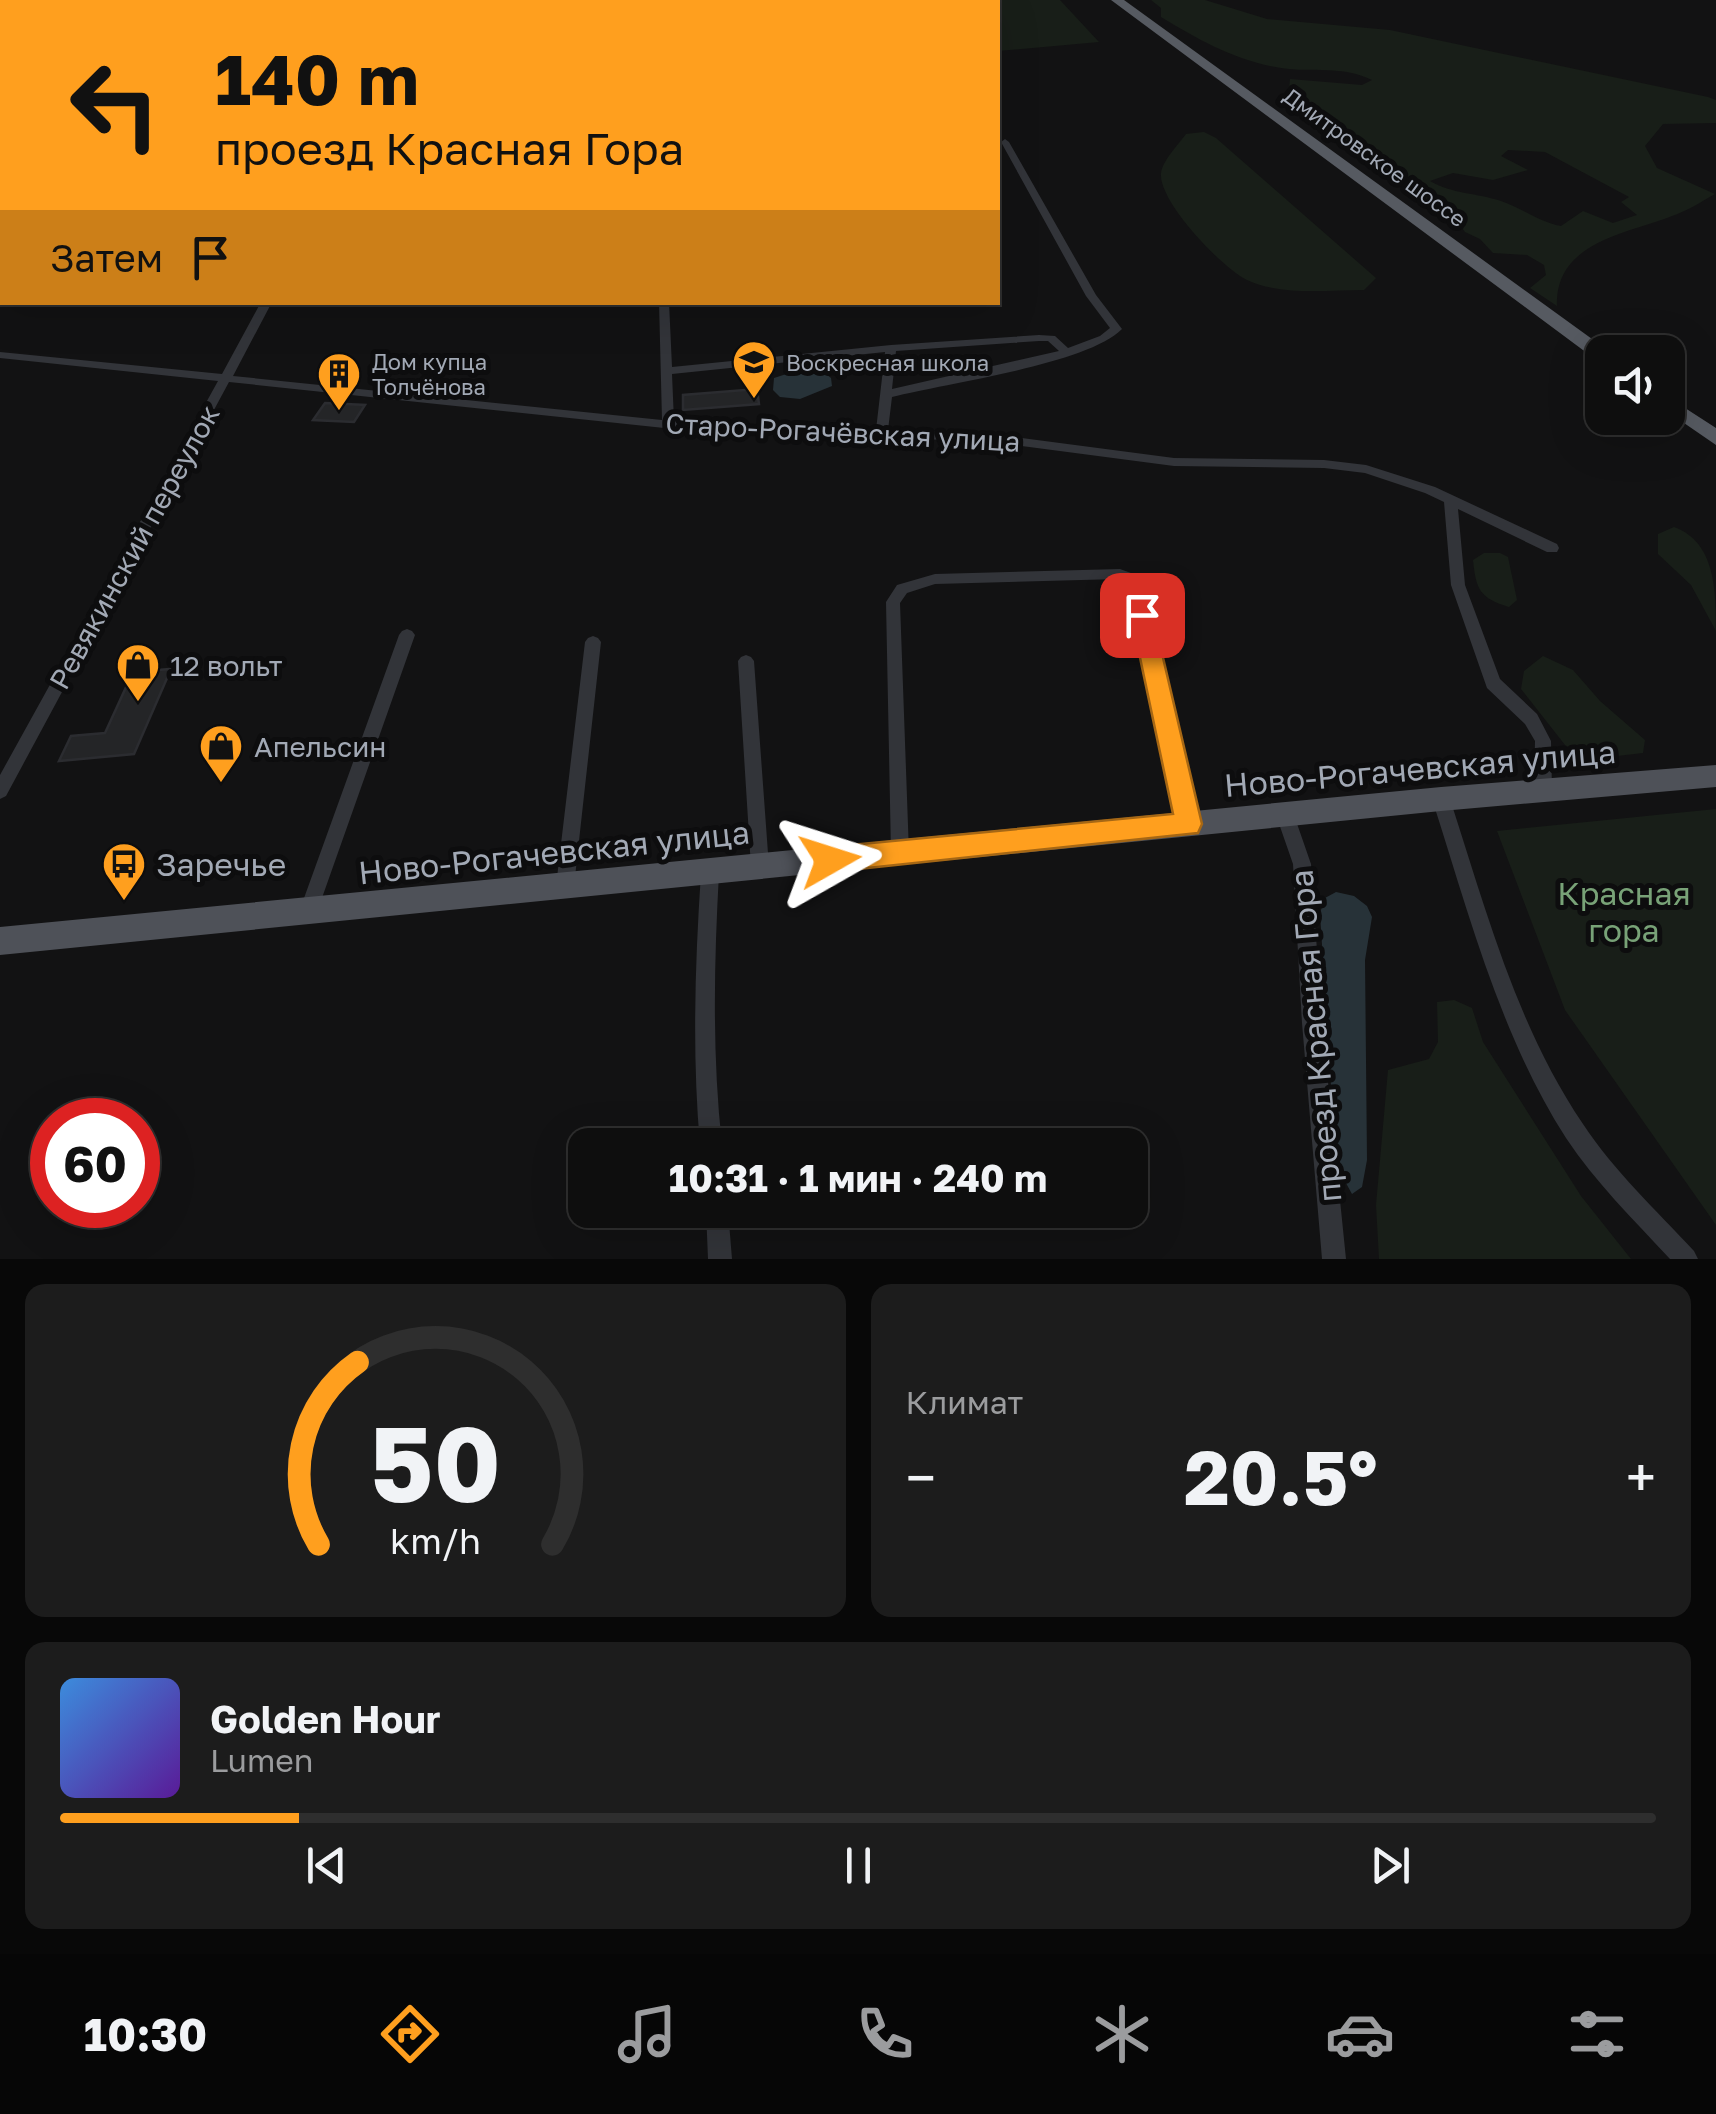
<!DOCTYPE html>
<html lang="ru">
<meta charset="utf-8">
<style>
:root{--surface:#0e0e0e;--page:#1c1c1c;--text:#f1f3f6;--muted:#9b9c9e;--line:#2e2e2e;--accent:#ff9f1e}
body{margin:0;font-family:"Golos Text",sans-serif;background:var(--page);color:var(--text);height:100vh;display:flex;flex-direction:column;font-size:38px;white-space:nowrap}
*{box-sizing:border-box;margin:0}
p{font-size:32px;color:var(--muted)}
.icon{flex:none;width:55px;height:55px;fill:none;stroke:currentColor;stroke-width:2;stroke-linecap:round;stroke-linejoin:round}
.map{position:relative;height:1259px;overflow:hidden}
.side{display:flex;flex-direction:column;gap:25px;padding:25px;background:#080808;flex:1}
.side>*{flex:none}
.guide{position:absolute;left:0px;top:0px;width:1000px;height:305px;box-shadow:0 10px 40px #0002,0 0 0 2px var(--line);background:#ff9f1e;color:#111;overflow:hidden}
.fabs{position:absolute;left:1585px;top:335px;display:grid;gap:20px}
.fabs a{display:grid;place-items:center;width:100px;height:100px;border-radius:20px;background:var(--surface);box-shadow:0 10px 40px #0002,0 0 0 2px var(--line);font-size:50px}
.speed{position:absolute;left:30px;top:1098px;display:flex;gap:20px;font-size:50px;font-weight:700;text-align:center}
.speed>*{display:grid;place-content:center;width:130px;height:130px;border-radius:50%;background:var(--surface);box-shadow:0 10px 40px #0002,0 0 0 2px var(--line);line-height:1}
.speed .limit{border:15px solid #d22;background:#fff;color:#111}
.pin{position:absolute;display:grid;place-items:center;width:85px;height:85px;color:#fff;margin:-42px;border-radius:20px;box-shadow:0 5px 15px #0006}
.me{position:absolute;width:110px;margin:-55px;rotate:84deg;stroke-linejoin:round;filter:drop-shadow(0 0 8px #0008)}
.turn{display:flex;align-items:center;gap:35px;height:210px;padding:0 50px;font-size:45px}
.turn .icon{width:130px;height:130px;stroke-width:2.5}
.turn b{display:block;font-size:70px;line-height:85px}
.then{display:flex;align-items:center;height:95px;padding:0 50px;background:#0003;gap:20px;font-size:38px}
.big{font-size:75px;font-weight:700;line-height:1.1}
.side .widget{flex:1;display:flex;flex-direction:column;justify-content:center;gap:15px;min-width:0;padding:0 35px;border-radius:20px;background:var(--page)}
.side .dial{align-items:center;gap:0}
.dial svg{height:260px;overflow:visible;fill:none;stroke:var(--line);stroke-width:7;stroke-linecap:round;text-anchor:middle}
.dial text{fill:var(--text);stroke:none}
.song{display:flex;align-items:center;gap:30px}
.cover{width:120px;height:120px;border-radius:15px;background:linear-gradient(135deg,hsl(210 70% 55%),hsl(270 70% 35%))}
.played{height:10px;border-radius:5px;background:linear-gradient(90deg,var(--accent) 15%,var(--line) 15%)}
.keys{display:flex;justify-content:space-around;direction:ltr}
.heat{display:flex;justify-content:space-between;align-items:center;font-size:55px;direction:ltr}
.side .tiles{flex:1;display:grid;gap:25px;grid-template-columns:1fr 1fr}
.widget:last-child{grid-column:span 2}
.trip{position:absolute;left:568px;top:1128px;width:580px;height:100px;border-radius:20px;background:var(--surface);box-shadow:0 10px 40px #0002,0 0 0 2px var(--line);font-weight:700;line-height:100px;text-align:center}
.menu{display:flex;height:160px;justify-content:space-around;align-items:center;background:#060606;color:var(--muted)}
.menu .icon{width:70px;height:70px}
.menu .on{color:var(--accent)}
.menu b{font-size:45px;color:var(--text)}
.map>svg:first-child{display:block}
.green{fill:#181e18;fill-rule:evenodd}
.water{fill:#273238}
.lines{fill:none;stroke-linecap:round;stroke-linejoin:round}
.river{fill:#273238;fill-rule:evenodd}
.building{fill:#242527;stroke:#2b2c30;stroke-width:2.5}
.minor{fill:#323439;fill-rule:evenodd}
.primary{fill:#4e5158;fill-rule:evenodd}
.trunk{fill:#565a61;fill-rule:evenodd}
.route{fill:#ff9f1e;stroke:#a66714;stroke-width:2.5}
.labels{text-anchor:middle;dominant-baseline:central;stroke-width:10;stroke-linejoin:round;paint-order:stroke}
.far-street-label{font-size:22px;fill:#a2a9b5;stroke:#0d0d0e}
.far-poi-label{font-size:22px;fill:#a2a9b5;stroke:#0d0d0e;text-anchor:start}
.street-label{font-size:28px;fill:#a2a9b5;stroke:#0d0d0e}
.poi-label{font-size:28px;fill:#a2a9b5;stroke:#0d0d0e;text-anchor:start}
.near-street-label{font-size:32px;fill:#a2a9b5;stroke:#0d0d0e}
.near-poi-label{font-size:32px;fill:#a2a9b5;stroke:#0d0d0e;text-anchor:start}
.near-park-label{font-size:32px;fill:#78a277;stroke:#0d0d0e}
</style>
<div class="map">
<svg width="1716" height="1259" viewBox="0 0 1716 1259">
<rect width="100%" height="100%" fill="#121213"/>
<!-- green -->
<path class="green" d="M755 0H1060L1099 42 998 51V2Z
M1151 0H1205L1267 19 1390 30 1708 97 1716 100V123L1663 124 1645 146 1657 168 1715 194C1701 202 1687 211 1672 216 1626 234 1555 242 1557 306L1530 288 1546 275 1544 265 1527 255 1493 253 1480 239 1465 232 1454 217 1429 207 1402 181 1369 167 1307 117 1310 106 1288 99 1290 79 1362 85 1372 80C1342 65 1313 73 1281 68 1236 61 1199 40 1161 17V8ZM1508 150 1545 152 1629 197 1621 202 1637 215 1613 223 1583 211 1561 226C1539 222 1522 208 1501 201 1477 193 1452 194 1430 181L1453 173 1493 180 1528 170 1501 156Z
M1204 132 1216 138 1376 278 1364 290C1327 290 1281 296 1247 280 1221 267 1158 201 1161 173 1163 160 1178 145 1186 134Z
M1674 527C1716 542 1716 592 1716 631L1691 585 1658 554V534Z
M1484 553H1500L1508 557 1517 600 1509 607C1480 598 1476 590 1473 560Z
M1543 656 1573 670 1600 701 1645 740 1643 753 1591 759 1565 745 1521 689 1524 671Z
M1716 809V1225L1565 1010 1497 831Z
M1454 1000 1472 1008 1483 1042 1581 1196 1631 1259H1379L1376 1205 1388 1070 1429 1059 1438 1042 1437 1002Z"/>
<!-- water -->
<path class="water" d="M808 367 821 370 831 378 832 386 800 399 780 397 773 390 774 378Z
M1336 892 1354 896 1367 906 1372 917 1365 960 1367 1160 1362 1187 1352 1194 1336 1165 1320 913 1325 898Z"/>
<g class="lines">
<!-- river -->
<path class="river" d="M0 0H14L2 6Z"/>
</g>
<!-- building -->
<path class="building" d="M757 389 759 404 683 410V395Z
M325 403 365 405 354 422 313 420Z
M171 669 134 754 59 761 71 736 105 733 133 672Z"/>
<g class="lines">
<!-- minor -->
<path class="minor" d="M0 20H2V26H0Z
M1005 139 1009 142 1096 295 1122 329C1086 365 945 383 892 397L888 430 983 433 1174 458 1324 460 1366 465 1435 487 1557 544 1559 548 1557 552H1547L1458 509 1465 585 1500 679 1537 714 1551 741 1552 790 1549 795 1543 798 1537 795 1534 790 1535 741 1525 724 1487 688 1451 585 1444 502 1425 493 1365 473 1324 468 1174 466 983 441 886 438 881 441 875 438 721 434 229 382 6 796 0 799V775L218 381 0 358V352L222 374 261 302H272L233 376 662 420 659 302H669L672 367 891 345 1039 335 1055 336 1068 348 1100 336 1110 328 1086 296 1001 142ZM1039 341H1048L1059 351 892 389 896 351ZM885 352 876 430 721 426 674 421 672 374Z
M2 156V162L0 163V157Z
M1120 569 1139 576 1141 580 1198 824 1195 830 1189 832 1183 830 1180 824 1128 583 1119 579 935 584 907 593 900 603 909 853 906 859 900 861 894 859 891 853 886 602 897 585 935 574Z
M407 629 412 631 415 635 317 912 315 918 308 921 301 918 299 912 399 635 402 631Z
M593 636 598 638 601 642 574 886 571 892 565 895 559 892 556 886 585 642 588 638Z
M746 655 751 657 754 661 769 867 766 873 760 875 754 873 751 867 738 661 741 657Z
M1441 791 1447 794 1450 799C1486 910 1517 1027 1583 1124 1614 1171 1656 1210 1694 1251L1698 1259H1670C1634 1220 1595 1182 1566 1138 1500 1035 1469 914 1432 799L1435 794Z
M1285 807 1291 809 1294 815 1311 864 1322 1023 1346 1259H1322L1302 1023 1293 864 1276 815 1279 809Z
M710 864 716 867 719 873C714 964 712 1054 722 1145H700C692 1054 695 964 701 873L704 867Z
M706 1210H728L732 1259H708Z"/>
<!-- primary -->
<path class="primary" d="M1716 765V787L1441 811 0 955V927L1441 787Z"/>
<!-- trunk -->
<path class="trunk" d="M1111 0H1124L1610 352H1602V361L1595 359Z
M1668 397 1716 428V445L1668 412Z"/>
</g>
<!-- route -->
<path class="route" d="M1142 606 1153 615 1202 824 1198 833 830 872 821 869 817 860 821 851 830 847 1173 814 1131 615Z"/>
<!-- icons -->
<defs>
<g id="school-pin" transform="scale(2.25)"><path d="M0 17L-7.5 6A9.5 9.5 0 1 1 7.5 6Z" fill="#ff9f1e" stroke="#0d0d0e"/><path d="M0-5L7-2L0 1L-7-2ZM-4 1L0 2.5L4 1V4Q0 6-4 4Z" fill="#111"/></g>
<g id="building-pin" transform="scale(2.25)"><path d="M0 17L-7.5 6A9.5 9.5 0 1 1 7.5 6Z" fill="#ff9f1e" stroke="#0d0d0e"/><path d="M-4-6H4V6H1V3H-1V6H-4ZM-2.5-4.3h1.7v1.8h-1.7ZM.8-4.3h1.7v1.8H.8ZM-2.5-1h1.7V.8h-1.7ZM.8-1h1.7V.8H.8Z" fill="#111"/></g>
<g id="shop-pin" transform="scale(2.25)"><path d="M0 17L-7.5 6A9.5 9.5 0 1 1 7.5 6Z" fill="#ff9f1e" stroke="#0d0d0e"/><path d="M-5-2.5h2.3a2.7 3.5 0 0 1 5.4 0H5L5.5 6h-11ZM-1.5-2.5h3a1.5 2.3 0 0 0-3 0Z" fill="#111"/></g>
<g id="bus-pin" transform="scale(2.25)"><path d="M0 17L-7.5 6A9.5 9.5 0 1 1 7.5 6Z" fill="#ff9f1e" stroke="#0d0d0e"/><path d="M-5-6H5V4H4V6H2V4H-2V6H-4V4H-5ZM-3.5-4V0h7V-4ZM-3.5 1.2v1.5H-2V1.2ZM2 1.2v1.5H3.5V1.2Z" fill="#111"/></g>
</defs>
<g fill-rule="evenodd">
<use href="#school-pin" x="754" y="362"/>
<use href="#building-pin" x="339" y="374"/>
<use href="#shop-pin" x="138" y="665"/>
<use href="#shop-pin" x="221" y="746"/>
<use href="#bus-pin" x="124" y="864"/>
</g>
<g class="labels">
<!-- far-street labels -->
<g class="far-street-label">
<text transform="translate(1375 157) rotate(36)">Дмитровское шоссе</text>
</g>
<!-- far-poi labels -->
<g class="far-poi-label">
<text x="372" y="361">Дом купца<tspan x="372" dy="25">Толчёнова</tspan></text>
<text x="786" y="362">Воскресная школа</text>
</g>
<!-- street labels -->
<g class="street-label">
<text transform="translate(843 432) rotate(3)">Старо-Рогачёвская улица</text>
<text transform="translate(134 547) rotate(-61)">Ревякинский переулок</text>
</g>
<!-- poi labels -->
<g class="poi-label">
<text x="170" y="665">12 вольт</text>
<text x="254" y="746">Апельсин</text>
</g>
<!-- near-street labels -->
<g class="near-street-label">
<text transform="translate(1420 768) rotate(-5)">Ново-Рогачевская улица</text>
<text transform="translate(554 852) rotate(-6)">Ново-Рогачевская улица</text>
<text transform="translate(1315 1036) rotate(-95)">проезд Красная Гора</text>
</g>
<!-- near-poi labels -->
<g class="near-poi-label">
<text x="156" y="864">Заречье</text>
</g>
<!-- near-park labels -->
<g class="near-park-label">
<text x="1624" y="893">Красная<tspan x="1624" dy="37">гора</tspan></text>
</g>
</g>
</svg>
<div class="fabs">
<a><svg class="icon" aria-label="sound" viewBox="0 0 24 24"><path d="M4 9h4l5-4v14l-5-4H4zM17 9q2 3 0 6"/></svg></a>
</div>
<div class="speed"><div class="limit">60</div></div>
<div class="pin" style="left:1142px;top:615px;background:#d93025"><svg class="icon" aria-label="arrive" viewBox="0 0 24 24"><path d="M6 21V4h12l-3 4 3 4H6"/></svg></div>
<svg class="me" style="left:830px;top:860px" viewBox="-20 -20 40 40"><path d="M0-17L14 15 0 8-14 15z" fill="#ff9f1e" stroke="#fff" stroke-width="4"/></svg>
<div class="trip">10:31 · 1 мин · 240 m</div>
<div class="guide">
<div class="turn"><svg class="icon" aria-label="left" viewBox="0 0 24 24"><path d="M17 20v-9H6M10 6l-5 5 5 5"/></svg><div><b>140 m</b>проезд Красная Гора</div></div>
<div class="then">Затем<svg class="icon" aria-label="arrive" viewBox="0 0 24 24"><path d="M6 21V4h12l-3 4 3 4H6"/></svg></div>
</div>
</div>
<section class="side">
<div class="tiles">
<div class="widget dial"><svg viewBox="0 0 100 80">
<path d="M14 69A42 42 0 1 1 86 69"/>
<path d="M14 69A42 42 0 0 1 26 13" stroke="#ff9f1e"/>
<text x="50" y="56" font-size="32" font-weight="700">50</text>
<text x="50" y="72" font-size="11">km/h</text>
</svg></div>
<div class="widget"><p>Климат</p>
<div class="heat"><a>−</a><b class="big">20.5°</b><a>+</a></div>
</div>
<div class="widget">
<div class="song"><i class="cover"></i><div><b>Golden Hour</b><p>Lumen</p></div></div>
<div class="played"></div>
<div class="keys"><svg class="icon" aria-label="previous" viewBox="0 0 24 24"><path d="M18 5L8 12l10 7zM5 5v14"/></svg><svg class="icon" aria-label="pause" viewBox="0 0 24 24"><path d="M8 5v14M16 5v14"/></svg><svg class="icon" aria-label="next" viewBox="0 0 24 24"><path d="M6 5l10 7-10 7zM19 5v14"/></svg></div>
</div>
</div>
</section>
<nav class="menu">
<b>10:30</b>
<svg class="icon on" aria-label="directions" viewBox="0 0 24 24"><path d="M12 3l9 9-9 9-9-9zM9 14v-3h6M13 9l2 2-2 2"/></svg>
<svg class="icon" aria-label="music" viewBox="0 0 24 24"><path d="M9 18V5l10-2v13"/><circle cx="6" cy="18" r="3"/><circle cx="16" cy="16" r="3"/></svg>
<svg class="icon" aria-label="phone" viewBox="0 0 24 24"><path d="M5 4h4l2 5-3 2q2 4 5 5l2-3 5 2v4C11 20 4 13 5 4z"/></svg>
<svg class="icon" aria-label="climate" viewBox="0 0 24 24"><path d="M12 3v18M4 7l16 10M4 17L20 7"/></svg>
<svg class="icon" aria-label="car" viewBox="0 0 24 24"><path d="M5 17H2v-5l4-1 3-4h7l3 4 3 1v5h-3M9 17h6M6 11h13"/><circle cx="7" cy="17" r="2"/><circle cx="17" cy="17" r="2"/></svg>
<svg class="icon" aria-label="filters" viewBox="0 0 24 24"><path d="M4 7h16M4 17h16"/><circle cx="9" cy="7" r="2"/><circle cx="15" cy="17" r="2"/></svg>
</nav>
